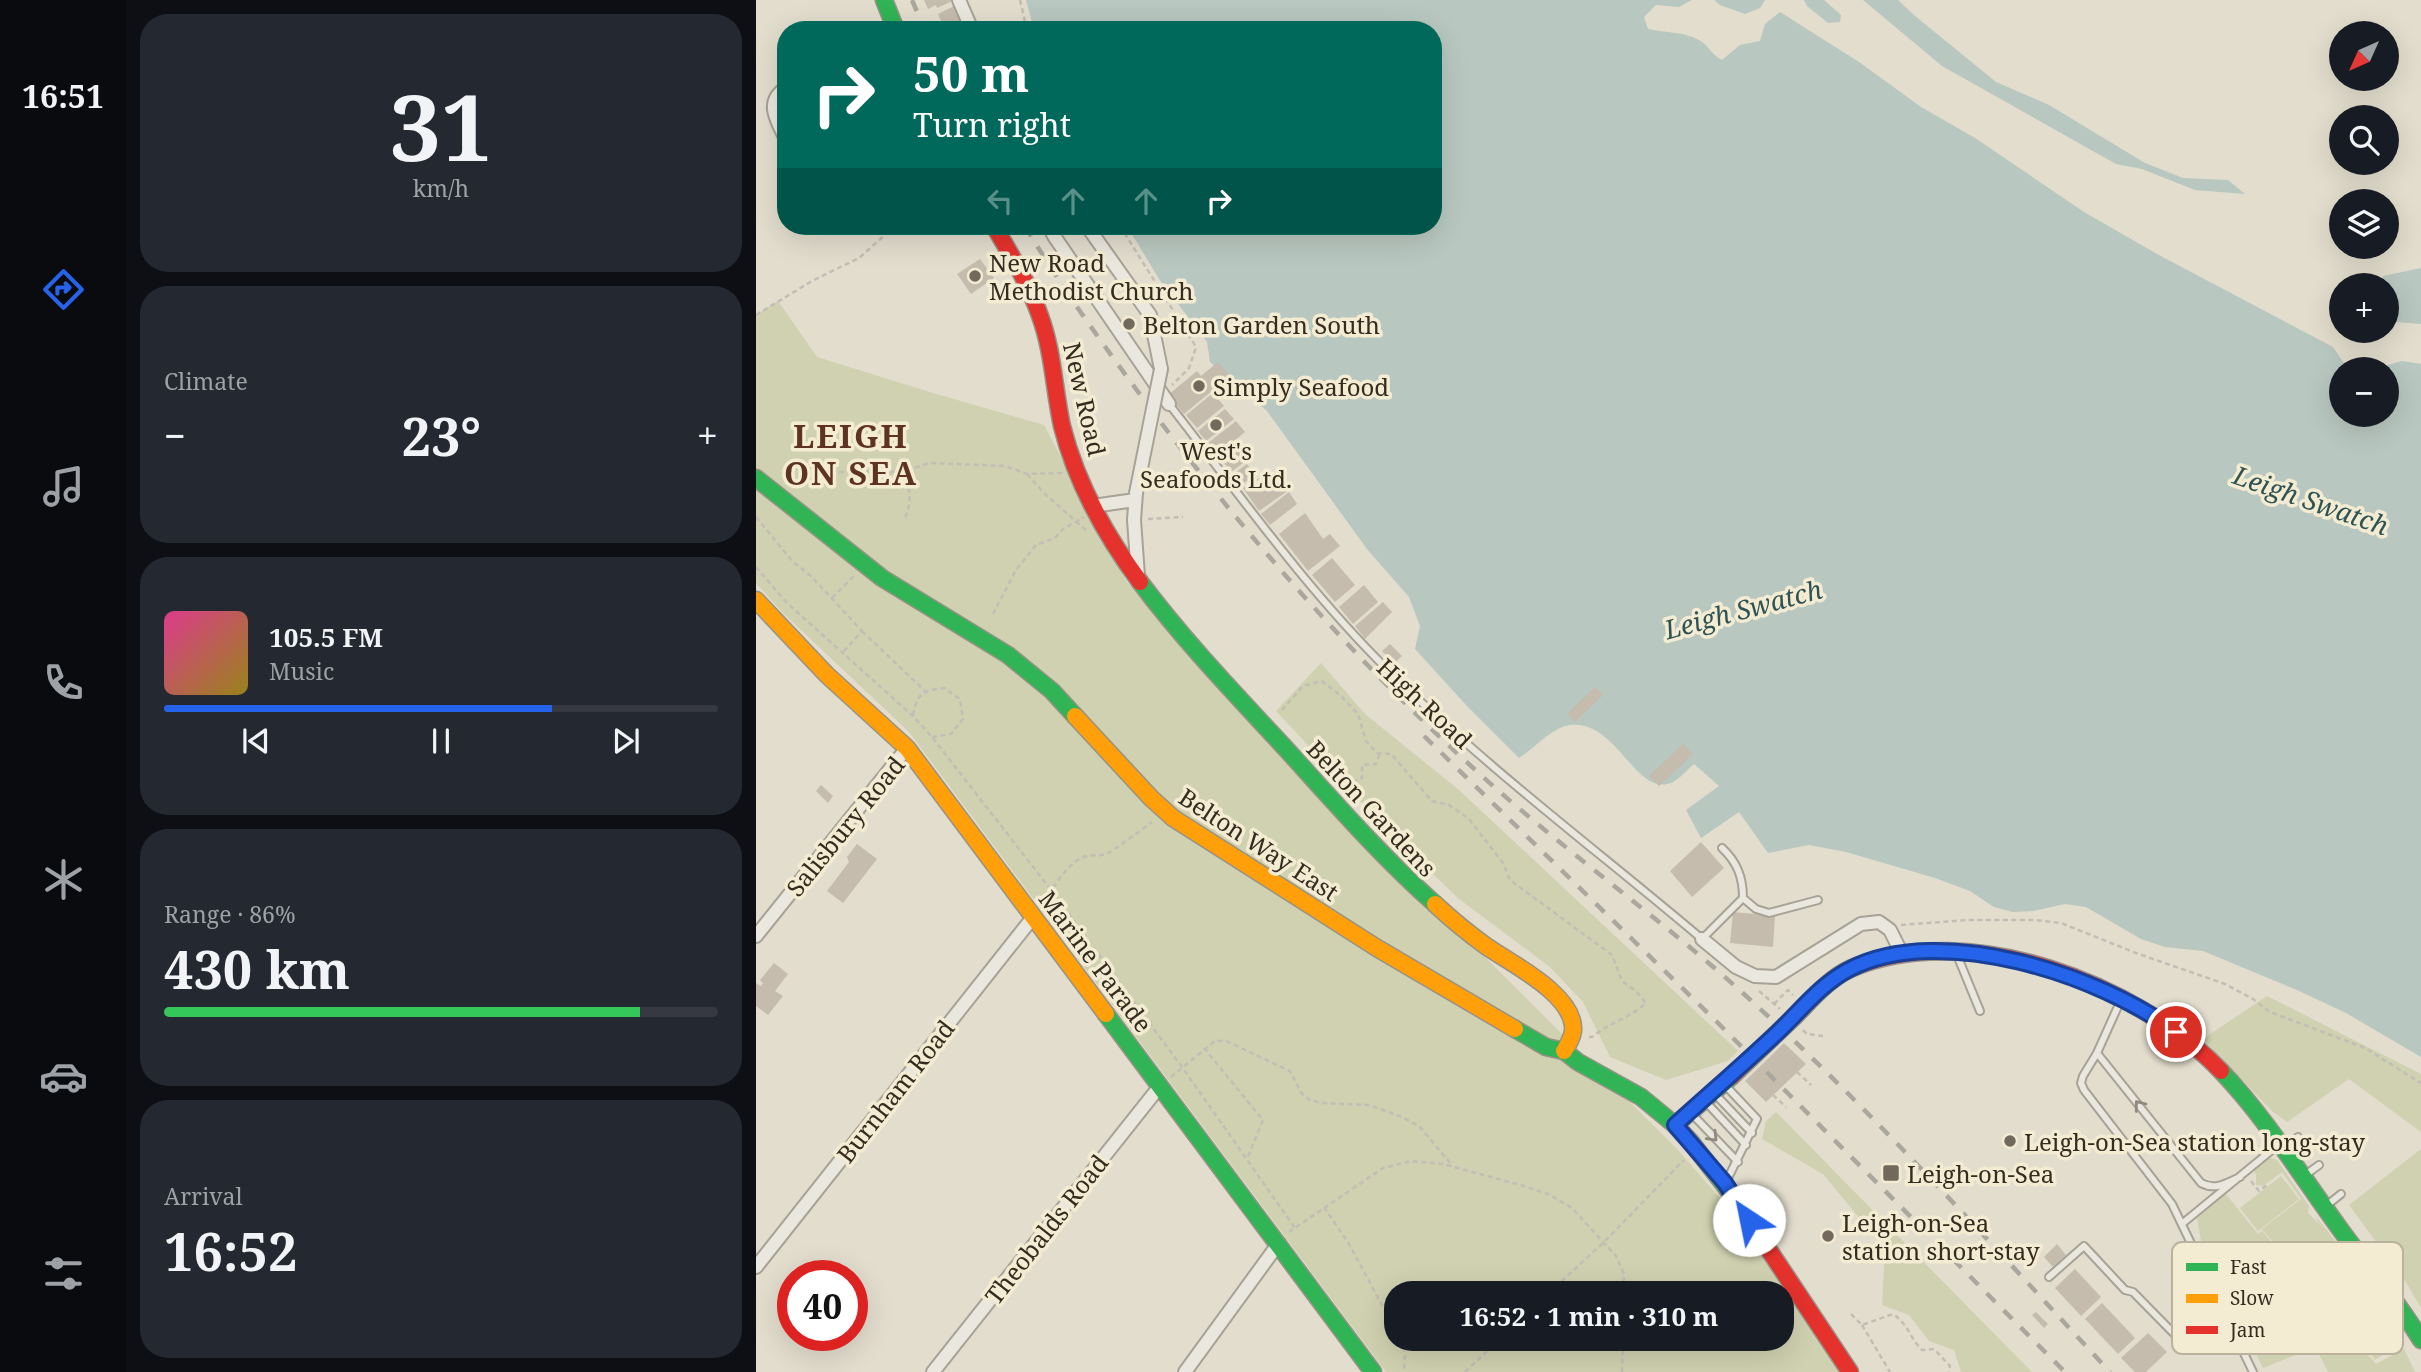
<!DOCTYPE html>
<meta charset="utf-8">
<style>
:root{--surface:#171b24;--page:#242831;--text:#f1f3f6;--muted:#9ea1a6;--line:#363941;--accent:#2563eb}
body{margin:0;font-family:"Noto Serif",serif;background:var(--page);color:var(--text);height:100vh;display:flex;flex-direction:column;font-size:26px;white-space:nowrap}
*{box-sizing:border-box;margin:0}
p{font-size:23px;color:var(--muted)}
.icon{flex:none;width:38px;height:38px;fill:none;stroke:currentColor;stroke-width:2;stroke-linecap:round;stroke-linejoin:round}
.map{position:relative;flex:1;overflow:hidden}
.side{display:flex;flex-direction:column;gap:14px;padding:14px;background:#0d0f14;width:630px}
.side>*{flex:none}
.top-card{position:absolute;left:21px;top:21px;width:665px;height:214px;border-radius:28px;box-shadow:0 7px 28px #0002;background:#00695c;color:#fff;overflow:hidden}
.needle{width:46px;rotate:225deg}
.fabs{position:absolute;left:1573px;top:21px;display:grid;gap:14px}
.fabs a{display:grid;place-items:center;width:70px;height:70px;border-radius:50%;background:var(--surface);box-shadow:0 7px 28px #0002;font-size:35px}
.speed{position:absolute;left:21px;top:1260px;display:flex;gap:14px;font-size:35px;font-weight:700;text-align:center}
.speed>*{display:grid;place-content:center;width:91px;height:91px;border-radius:50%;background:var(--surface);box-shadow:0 7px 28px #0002;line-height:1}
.speed .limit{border:10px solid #d22;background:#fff;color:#111}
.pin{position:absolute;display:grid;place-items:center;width:60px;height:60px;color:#fff;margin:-30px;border:4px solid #fff;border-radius:50%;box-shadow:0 2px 7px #0007}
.me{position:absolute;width:77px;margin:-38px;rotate:326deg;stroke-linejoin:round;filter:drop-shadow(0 0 5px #0008)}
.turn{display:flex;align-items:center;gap:24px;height:147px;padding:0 21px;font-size:32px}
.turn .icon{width:91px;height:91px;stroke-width:2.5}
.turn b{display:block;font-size:49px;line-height:60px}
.lanes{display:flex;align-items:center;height:66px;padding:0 21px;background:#0003;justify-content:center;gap:35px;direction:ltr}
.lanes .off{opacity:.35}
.big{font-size:52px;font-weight:700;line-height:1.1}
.side .card{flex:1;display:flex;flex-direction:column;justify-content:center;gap:10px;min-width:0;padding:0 24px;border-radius:28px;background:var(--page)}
.side .dial{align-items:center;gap:0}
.dial b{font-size:91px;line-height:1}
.song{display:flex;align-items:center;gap:21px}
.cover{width:84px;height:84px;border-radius:10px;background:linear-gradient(135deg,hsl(330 70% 55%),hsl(50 70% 35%))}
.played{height:7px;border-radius:4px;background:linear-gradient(90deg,var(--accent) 70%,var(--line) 70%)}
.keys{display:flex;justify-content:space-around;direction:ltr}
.heat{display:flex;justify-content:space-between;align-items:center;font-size:38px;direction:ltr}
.charge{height:10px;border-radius:5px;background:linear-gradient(90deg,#34c759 86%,var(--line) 0)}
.trip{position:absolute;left:628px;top:1281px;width:410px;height:70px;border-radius:28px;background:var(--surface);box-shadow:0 7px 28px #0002;font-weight:700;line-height:70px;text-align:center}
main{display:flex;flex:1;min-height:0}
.dock{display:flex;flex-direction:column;width:126px;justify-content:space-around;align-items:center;background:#090b0e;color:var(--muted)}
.dock .icon{width:49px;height:49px}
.dock .active{color:var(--accent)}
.dock b{font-size:32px;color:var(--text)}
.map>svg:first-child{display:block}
.green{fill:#cfd1b0;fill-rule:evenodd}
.water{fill:#b8c7bf}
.building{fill:#c5bcae}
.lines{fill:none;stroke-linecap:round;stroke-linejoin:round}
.lane-casing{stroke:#a7a296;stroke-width:10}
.street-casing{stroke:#a7a296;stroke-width:16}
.fast-casing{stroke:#979286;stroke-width:19}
.slow-casing{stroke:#979286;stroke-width:19}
.jam-casing{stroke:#979286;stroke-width:19}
.path{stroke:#c3beb5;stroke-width:2.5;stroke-dasharray:5 3.5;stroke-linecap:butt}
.lane{stroke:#eae7de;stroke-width:6}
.street{stroke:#eae7de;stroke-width:12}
.fast{stroke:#30b455;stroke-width:16}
.slow{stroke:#ff9f0a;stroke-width:16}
.jam{stroke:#e5322d;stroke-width:16}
.rail{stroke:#aaa79e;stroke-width:4.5;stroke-dasharray:12 12;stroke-linecap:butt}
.street-bridge-casing{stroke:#a7a296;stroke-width:16;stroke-linecap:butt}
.jam-bridge-casing{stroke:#979286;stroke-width:19;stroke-linecap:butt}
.street-bridge{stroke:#eae7de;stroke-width:12}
.jam-bridge{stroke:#e5322d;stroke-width:16}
.oneway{stroke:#90897e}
.route-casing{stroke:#184099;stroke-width:18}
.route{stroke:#2563eb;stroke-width:12}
.poi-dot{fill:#72695c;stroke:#f3ecd3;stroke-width:2.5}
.labels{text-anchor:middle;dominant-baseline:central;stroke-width:7;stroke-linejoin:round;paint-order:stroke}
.poi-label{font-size:24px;fill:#352b1f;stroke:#f3ecd3;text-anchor:start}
.street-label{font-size:24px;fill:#352b1f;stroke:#f3ecd3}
.water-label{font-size:26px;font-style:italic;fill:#2f5354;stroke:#f3ecd3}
.district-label{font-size:32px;font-weight:bold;letter-spacing:2px;fill:#5f3321;stroke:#f3ecd3}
.key{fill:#f3ecd3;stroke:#bab29d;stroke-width:2}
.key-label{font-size:19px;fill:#352b1f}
</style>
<main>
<nav class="dock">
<b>16:51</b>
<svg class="icon active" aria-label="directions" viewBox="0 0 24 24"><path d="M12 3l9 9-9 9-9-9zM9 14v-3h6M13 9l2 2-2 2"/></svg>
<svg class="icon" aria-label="music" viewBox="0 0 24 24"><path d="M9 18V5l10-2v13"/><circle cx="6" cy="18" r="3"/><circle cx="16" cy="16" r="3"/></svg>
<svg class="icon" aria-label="phone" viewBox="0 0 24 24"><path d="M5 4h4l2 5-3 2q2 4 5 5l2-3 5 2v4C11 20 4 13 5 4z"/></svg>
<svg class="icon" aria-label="climate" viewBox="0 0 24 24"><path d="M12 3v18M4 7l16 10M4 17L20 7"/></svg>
<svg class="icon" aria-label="car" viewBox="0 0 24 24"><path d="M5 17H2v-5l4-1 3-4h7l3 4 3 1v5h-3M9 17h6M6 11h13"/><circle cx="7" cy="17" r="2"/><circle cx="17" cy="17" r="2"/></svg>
<svg class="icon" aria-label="filters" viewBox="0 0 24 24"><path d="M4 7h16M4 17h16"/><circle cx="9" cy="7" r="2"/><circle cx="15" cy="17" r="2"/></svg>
</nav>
<section class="side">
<div class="card dial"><b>31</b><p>km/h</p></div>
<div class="card"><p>Climate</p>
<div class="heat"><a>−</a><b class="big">23°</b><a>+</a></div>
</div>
<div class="card">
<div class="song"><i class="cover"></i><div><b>105.5 FM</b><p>Music</p></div></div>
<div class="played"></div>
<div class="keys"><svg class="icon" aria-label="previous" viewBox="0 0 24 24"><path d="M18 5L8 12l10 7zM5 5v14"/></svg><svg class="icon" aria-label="pause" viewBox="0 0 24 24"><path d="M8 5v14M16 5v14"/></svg><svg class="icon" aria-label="next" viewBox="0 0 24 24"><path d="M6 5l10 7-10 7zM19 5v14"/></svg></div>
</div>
<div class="card"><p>Range · 86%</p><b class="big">430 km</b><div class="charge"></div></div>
<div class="card"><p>Arrival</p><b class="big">16:52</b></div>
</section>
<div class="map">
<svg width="1665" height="1372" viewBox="0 0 1665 1372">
<rect width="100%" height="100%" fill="#e2ddcd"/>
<!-- green -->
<path class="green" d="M22 301 61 357 177 393 288 425 370 581 469 697 922 1150 975 1211 1084 1372H630L153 732 27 613 0 583V315ZM640 1293H1026V1339H640Z
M565 663 609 714 703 790 982 1051 972 1061 910 1080 854 1057 827 1002 794 967 703 899 634 833 520 711Z
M1511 996 1665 1074V1132L1593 1079 1531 1122 1516 1111 1447 1039Z
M1020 1112 1276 1372H1205L1198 1350 1173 1341 1153 1315 1126 1305 1129 1249 1067 1174 1006 1139 1010 1121Z
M1665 1149V1308L1651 1284 1593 1205Z
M1514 1158 1521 1160 1553 1206 1552 1213 1567 1228 1560 1219 1561 1218 1639 1316 1629 1315C1630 1328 1636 1337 1634 1350L1619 1360 1600 1332 1604 1342 1578 1317 1620 1364 1648 1349 1659 1372H1572L1563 1354 1549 1351 1507 1368 1446 1247 1441 1218 1469 1193 1502 1234 1506 1231 1576 1313 1506 1229 1545 1199 1526 1172 1507 1186 1500 1185V1174L1496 1170Z
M1525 1176 1543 1199 1502 1231 1484 1208Z"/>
<!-- water -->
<path class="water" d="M270 0H936L923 7 900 5 888 17 892 29C909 33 930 31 946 42 953 47 957 56 966 60L984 45 1004 41 1009 24 1024 12 1103 62 1165 107 1219 138 1328 212 1401 254 1577 347 1592 369H1586V415H1631V369H1618L1646 361 1665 364V1057L1590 1013 1541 990 1447 951 1409 947 1385 939 1330 907 1309 904 1277 911 1257 912 1238 907 1214 891 1179 878 1090 852 1053 845 1012 853 983 812 945 838 930 810 963 786 938 764C931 770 924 778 917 782 880 800 862 719 814 725 795 728 779 748 763 758L711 706 659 649 664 626 653 597 611 549 511 411 454 362 451 342 403 279 371 226H677V30H278Z
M958 0H1009L1004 8 989 14 964 5Z
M1048 0H1068L1085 15 1084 22 1072 23 1051 6Z
M1107 0H1142L1159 16 1240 82 1293 105 1389 163 1427 178 1472 180 1489 194 1439 190 1386 169 1360 164 1186 66Z
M1665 268V324L1640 322 1631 313V285H1625L1627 276Z"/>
<!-- building -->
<path class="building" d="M168 0H199L181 8 180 5 172 9Z
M198 6 209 30H189L182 14Z
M224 259 238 278 215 294 201 274Z
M462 362 474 376 428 414 412 395 441 371 445 376Z
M457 393 468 406 441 428 430 415Z
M469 409 478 419 450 441 442 431Z
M480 421 489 432 461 455 452 443Z
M485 444 495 457 475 472 465 459Z
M491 464 499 475 484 486 476 475Z
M524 477 533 490 503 511 487 488 501 478 509 488Z
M533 492 541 504 514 525 505 514Z
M549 513 567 539 574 534 584 546 552 571 523 534Z
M576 558 599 585 579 602 556 575Z
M608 585 622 602 597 624 583 607Z
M627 602 636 612 609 639 599 626Z
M634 644 646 656 638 663 626 651Z
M839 687 847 695 819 722 811 714Z
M927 744 937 754 903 786 893 776Z
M65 785 77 796 72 803 60 791Z
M945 842 968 868 936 897 914 871Z
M101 844 121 859 87 903 71 891 93 862 91 857Z
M977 912 1019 916 1017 947 974 943Z
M18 963 32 974 19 991 27 996 12 1015 0 1006V983L5 986 7 983 4 980Z
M1028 1043 1050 1064 1010 1102 989 1081Z
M1301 1244 1310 1255 1297 1267 1288 1257Z
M1319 1269 1345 1297 1325 1316 1299 1288Z
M1346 1303 1379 1338 1362 1354 1329 1319Z
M1280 1312 1292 1324 1288 1328 1276 1315Z
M1392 1333 1411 1352 1390 1372H1379L1365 1358Z"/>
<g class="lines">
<!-- lane casing -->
<g class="lane-casing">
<path id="lane" d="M413 404C483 494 550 589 632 670 729 767 841 850 946 939L987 898 1000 909 1013 913 1062 900
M966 848C981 862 987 877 987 898
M1201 955 1224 1011
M1364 1002 1341 1053 1327 1076 1325 1083 1328 1090 1416 1204 1497 1372
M1341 1053 1445 1183C1460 1191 1470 1183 1484 1177
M969 1085 1001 1119 971 1180
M958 1093 996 1133
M949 1101 990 1145
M935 1113 982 1162
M1528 1147 1542 1137
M1548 1176 1563 1165
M1570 1206 1585 1194
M1427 1223 1522 1145
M1293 1277 1328 1246 1369 1290 1377 1292 1432 1348H1438L1471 1318"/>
</g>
<!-- street casing -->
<g class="street-casing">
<path id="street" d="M203 0 216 30
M30 88C8 102 21 121 30 139
M293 226 298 236 413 404
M331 226 394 315 405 369
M380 493 378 520 382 576
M337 506 379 500
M0 936 151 748
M946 939 980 967 999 976 1020 977 1105 924 1123 922 1134 930 1146 954
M0 1267 278 916
M177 1372 404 1086
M429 1372 523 1243"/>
</g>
<!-- fast casing -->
<g class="fast-casing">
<path id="fast" d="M128 0 140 30
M0 478 126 578 252 655 296 691 319 716
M384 582C429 642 481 696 531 750 579 803 626 857 679 904
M350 1014 617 1372
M759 1029 790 1047 808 1051 822 1062 885 1097 919 1125 935 1142 979 1199
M1465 1071C1509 1117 1542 1171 1579 1222 1607 1262 1640 1298 1665 1340
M919 1125 975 1077"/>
</g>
<!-- slow casing -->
<g class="slow-casing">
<path id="slow" d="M0 600 71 675 151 748 350 1014
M319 716 395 798 417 818 621 948 759 1029
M679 904C695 919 712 933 730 946 754 963 820 995 817 1031 816 1038 812 1045 808 1051"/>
</g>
<!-- jam casing -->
<g class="jam-casing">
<path id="jam" d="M238 226C255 255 273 284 284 316 297 351 298 389 306 426 320 482 350 536 384 582
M1039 1016C1056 999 1073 978 1096 968 1213 919 1382 984 1465 1071
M979 1199 1094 1372"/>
</g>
<!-- path -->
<path class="path" d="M264 0 271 30
M364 226 440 347 433 368 416 385
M0 315 56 281 103 258 139 226
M146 472C155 487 156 502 149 518
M271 474 288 493 332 532
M60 481 70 474 94 471 146 472 173 463 249 466 271 474 306 473
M0 517 37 562 55 576 106 631 86 653
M392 519 427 517
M0 567 31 603 157 716 176 737 295 890 426 1067 539 1228
M76 598 98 576
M237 614 260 570 280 545 299 538 307 529 328 517
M106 631 169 691
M526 710 547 686 566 681 584 695 602 714 610 741 621 753 635 754 676 801 693 805 713 819 747 863 754 880 856 955 866 981 880 991 890 1003C874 1018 853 1023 836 1037H830
M157 715C161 693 167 691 188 688L204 699 207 719 195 734 176 737
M589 786 606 778V765L620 764 624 753
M288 902C298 886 308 869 323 859 333 853 341 857 350 854 357 851 388 828 396 822
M1145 925 1211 920H1278L1305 923 1380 953 1469 984 1497 999 1514 1012 1609 1048 1665 1083
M1003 991 1024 1009
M1018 1004 1032 990 1037 995
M1047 1030 1051 1034 1067 1036
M448 1048 507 1120 491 1159
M1041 1072 1055 1085
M415 1077 459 1041H470L534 1071 546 1094 554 1100 565 1103 613 1105 646 1117 664 1127 696 1165
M1017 1095 1030 1107
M1495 1181 1503 1191 1511 1185 1512 1187
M568 1207 593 1244 640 1331
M533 1232 627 1168 655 1161 687 1164 768 1186 792 1194 816 1208 860 1256 868 1274 867 1293
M793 1293 848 1242 928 1160
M1095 1314 1106 1325 1137 1314C1153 1325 1153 1337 1166 1350L1178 1349 1194 1366 1193 1372
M1106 1325 1134 1372
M644 1339 649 1352 648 1372
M709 1372 744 1339
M866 1372 867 1339"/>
<!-- lane -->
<use href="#lane" class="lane"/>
<!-- street -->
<use href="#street" class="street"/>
<!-- fast -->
<use href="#fast" class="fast"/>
<!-- slow -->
<use href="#slow" class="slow"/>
<!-- jam -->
<use href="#jam" class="jam"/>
<!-- rail -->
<path class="rail" d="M156 0 169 30
M269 226C308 292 354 354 400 416 498 545 605 667 726 776 810 852 904 918 989 995 1118 1112 1235 1244 1354 1372
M668 736 960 1021 1309 1372"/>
<!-- street-bridge casing -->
<g class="street-bridge-casing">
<path id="street-bridge" d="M380 493 405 369"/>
</g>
<!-- jam-bridge casing -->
<g class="jam-bridge-casing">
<path id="jam-bridge" d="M975 1077 1039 1016"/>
</g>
<!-- street-bridge -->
<use href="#street-bridge" class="street-bridge"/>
<!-- jam-bridge -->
<use href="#jam-bridge" class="jam-bridge"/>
</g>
<!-- one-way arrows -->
<defs><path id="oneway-chevron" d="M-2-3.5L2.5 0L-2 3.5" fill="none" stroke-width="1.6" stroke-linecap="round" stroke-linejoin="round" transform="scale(1.75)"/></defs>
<g class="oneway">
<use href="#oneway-chevron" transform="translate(1383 1105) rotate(-128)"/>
<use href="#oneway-chevron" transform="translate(957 1137) rotate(46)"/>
</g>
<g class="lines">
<!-- route casing -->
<g class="route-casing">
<path id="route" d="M993 1220 969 1183 919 1125C953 1094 988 1064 1022 1032 1044 1011 1066 983 1094 969 1184 922 1344 975 1420 1032"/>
</g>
<!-- route -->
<use href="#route" class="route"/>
</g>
<!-- markers -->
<g class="poi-dot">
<circle cx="219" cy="276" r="7"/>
<circle cx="373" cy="324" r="7"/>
<circle cx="443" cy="386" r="7"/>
<circle cx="460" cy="425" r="7"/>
<circle cx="1254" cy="1141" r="7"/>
<rect x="1126" y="1164" width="18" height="18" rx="3.5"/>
<circle cx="1072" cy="1236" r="7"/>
</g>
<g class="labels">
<!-- poi labels -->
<g class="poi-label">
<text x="233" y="262">New Road<tspan x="233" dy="28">Methodist Church</tspan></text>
<text x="387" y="324">Belton Garden South</text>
<text x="457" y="386">Simply Seafood</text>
<text x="460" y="450" text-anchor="middle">West's<tspan x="460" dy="28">Seafoods Ltd.</tspan></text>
<text x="1268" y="1141">Leigh-on-Sea station long-stay</text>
<text x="1151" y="1173">Leigh-on-Sea</text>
<text x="1086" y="1222">Leigh-on-Sea<tspan x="1086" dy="28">station short-stay</tspan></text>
</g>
<!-- street labels -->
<g class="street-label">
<text transform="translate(329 399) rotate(77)">New Road</text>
<text transform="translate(669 703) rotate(43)">High Road</text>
<text transform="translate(616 808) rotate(47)">Belton Gardens</text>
<text transform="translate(89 826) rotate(-51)">Salisbury Road</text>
<text transform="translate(503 844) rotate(33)">Belton Way East</text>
<text transform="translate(340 961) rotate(53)">Marine Parade</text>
<text transform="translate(139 1091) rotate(-52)">Burnham Road</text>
<text transform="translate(290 1229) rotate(-52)">Theobalds Road</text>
</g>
<!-- water labels -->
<g class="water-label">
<text transform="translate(1555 500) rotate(19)">Leigh Swatch</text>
<text transform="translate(987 609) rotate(-15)">Leigh Swatch</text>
</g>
<!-- district labels -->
<g class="district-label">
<text x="95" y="435">LEIGH<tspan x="95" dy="37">ON SEA</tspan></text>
</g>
</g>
<!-- legend -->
<rect x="1416" y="1242" width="231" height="112" rx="10" class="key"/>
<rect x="1430" y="1263" width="32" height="8" fill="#30b455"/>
<rect x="1430" y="1294" width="32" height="9" fill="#ff9f0a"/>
<rect x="1430" y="1326" width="32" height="8" fill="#e5322d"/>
<g class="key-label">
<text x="1474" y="1274">Fast</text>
<text x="1474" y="1305">Slow</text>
<text x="1474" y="1337">Jam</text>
</g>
</svg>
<div class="fabs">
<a><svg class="needle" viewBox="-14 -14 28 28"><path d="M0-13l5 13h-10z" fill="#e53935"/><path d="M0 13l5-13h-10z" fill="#9ea1a6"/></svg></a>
<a><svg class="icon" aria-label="search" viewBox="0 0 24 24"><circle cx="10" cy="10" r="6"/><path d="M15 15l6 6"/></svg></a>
<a><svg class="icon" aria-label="layers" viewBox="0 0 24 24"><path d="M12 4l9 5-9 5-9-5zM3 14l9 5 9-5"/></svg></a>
<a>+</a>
<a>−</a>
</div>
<div class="speed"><div class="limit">40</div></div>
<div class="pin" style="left:1420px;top:1032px;background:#d93025"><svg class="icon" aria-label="arrive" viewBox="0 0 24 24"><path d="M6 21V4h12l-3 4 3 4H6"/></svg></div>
<svg class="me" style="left:993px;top:1220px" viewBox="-20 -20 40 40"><circle r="19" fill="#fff"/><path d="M0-13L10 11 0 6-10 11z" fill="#2563eb"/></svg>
<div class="trip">16:52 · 1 min · 310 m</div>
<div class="top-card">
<div class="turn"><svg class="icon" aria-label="right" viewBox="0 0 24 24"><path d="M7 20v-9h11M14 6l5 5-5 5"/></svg><div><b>50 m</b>Turn right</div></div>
<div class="lanes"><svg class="icon off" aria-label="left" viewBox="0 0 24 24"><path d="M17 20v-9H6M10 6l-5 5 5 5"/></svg><svg class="icon off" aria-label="ahead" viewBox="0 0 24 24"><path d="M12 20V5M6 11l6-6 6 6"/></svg><svg class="icon off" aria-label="ahead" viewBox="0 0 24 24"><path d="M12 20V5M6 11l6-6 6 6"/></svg><svg class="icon" aria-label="right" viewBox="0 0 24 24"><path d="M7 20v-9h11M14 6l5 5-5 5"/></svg></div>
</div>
</div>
</main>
